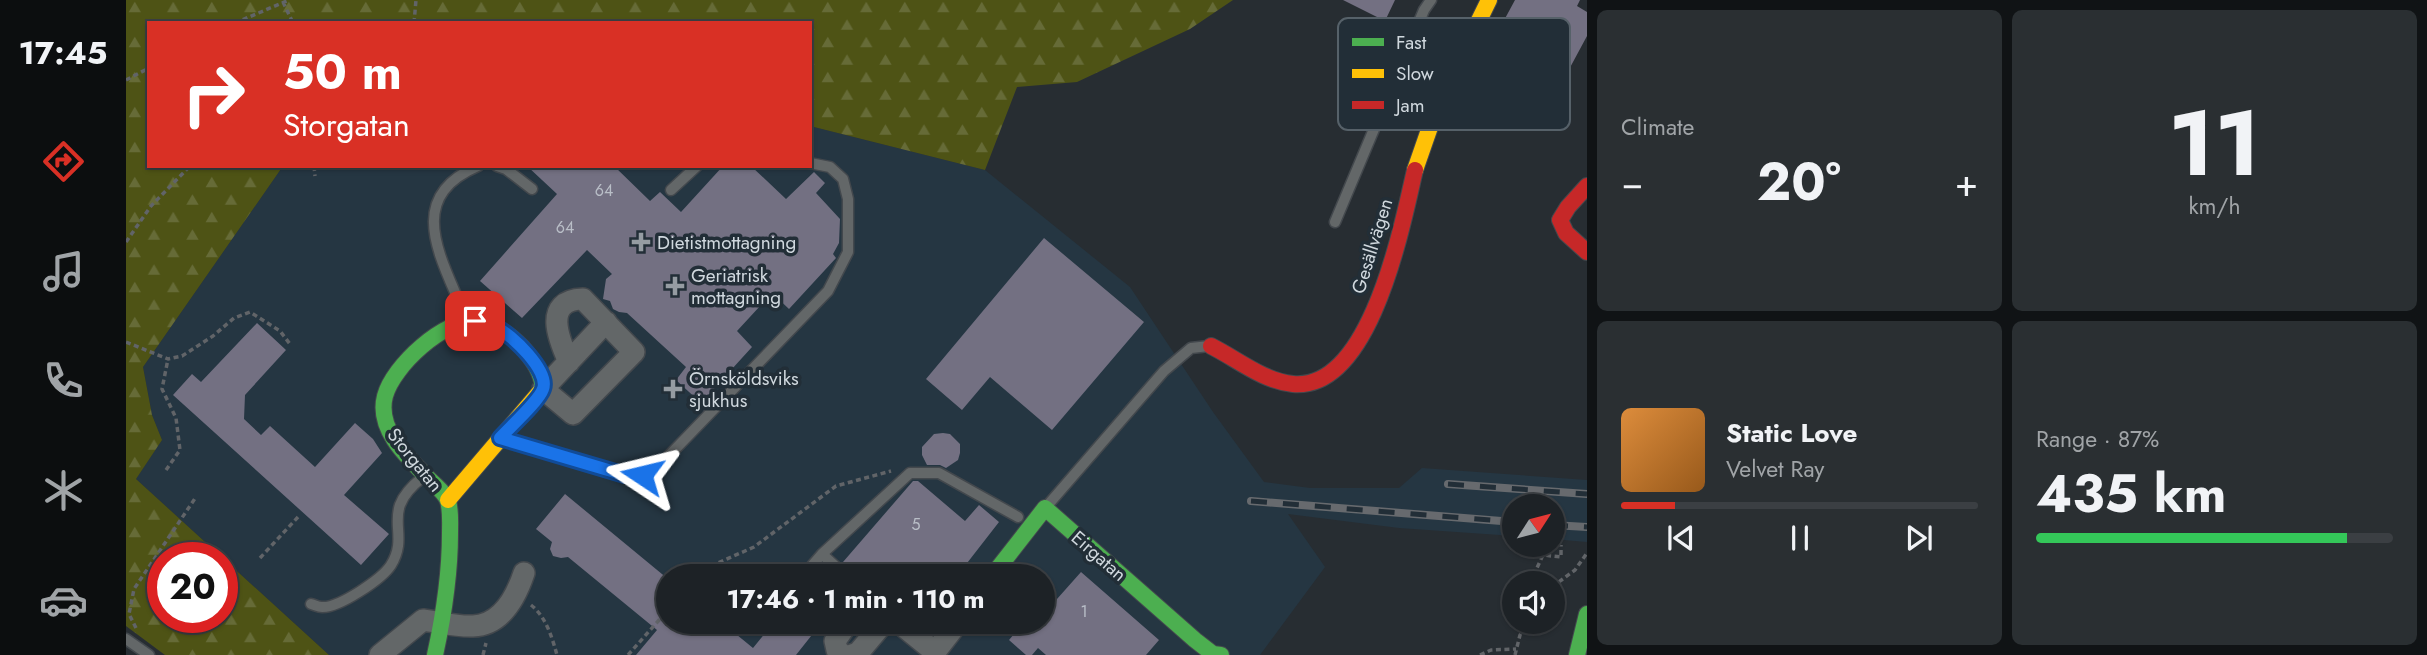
<!DOCTYPE html>
<meta charset="utf-8">
<style>
:root{--surface:#1d2226;--page:#2a2f32;--text:#f1f3f6;--muted:#a0a4a7;--line:#3b3f43;--accent:#d93025}
body{margin:0;font-family:Jost,sans-serif;background:var(--page);color:var(--text);height:100vh;display:flex;flex-direction:column;font-size:26px;white-space:nowrap}
*{box-sizing:border-box;margin:0}
p{font-size:23px;color:var(--muted)}
.icon{flex:none;width:38px;height:38px;fill:none;stroke:currentColor;stroke-width:2;stroke-linecap:round;stroke-linejoin:round}
.map{position:relative;flex:1;overflow:hidden}
.sheet{display:flex;flex-direction:column;gap:10px;padding:10px;background:#101315;width:840px}
.sheet>*{flex:none}
.guide{position:absolute;left:21px;top:21px;width:665px;height:147px;border-radius:0px;box-shadow:0 2px 5px #0004,0 0 0 2px var(--line);background:#d93025;color:#fff;overflow:hidden}
.needle{width:46px;rotate:54deg}
.buttons{position:absolute;left:1376px;top:494px;display:grid;gap:14px}
.buttons a{display:grid;place-items:center;width:63px;height:63px;border-radius:50%;background:var(--surface);box-shadow:0 2px 5px #0004,0 0 0 2px var(--line);font-size:35px}
.speed{position:absolute;left:21px;top:542px;display:flex;gap:14px;font-size:35px;font-weight:700;text-align:center}
.speed>*{display:grid;place-content:center;width:91px;height:91px;border-radius:50%;background:var(--surface);box-shadow:0 2px 5px #0004,0 0 0 2px var(--line);line-height:1}
.speed .limit{border:10px solid #d22;background:#fff;color:#111}
.pin{position:absolute;display:grid;place-items:center;width:60px;height:60px;color:#fff;margin:-30px;border-radius:14px;box-shadow:0 4px 10px #0006}
.me{position:absolute;width:77px;margin:-38px;rotate:280deg;stroke-linejoin:round;filter:drop-shadow(0 0 5px #0008)}
.turn{display:flex;align-items:center;gap:24px;height:147px;padding:0 21px;font-size:32px}
.turn .icon{width:91px;height:91px;stroke-width:2.5}
.turn b{display:block;font-size:49px;line-height:60px}
.big{font-size:52px;font-weight:700;line-height:1.1}
.sheet .widget{flex:1;display:flex;flex-direction:column;justify-content:center;gap:10px;min-width:0;padding:0 24px;border-radius:10px;background:var(--page)}
.sheet .dial{align-items:center;gap:0}
.dial b{font-size:91px;line-height:1}
.song{display:flex;align-items:center;gap:21px}
.cover{width:84px;height:84px;border-radius:10px;background:linear-gradient(135deg,hsl(30 70% 55%),hsl(30 70% 35%))}
.played{height:7px;border-radius:4px;background:linear-gradient(90deg,var(--accent) 15%,var(--line) 15%)}
.keys{display:flex;justify-content:space-around;direction:ltr}
.heat{display:flex;justify-content:space-between;align-items:center;font-size:38px;direction:ltr}
.charge{height:10px;border-radius:5px;background:linear-gradient(90deg,#34c759 87%,var(--line) 0)}
.sheet .tiles{flex:1;display:grid;gap:10px;grid-template-columns:repeat(2,1fr)}
.trip{position:absolute;left:530px;top:564px;width:399px;height:70px;border-radius:35px;background:var(--surface);box-shadow:0 2px 5px #0004,0 0 0 2px var(--line);font-weight:700;line-height:70px;text-align:center}
main{display:flex;flex:1;min-height:0}
.menu{display:flex;flex-direction:column;width:126px;justify-content:space-around;align-items:center;background:#0c0e0f;color:var(--muted)}
.menu .icon{width:49px;height:49px}
.menu .active{color:var(--accent)}
.menu b{font-size:32px;color:var(--text)}
.map>svg:first-child{display:block}
.built{fill:#253642;fill-rule:evenodd}
.forest{fill:url(#forest-firs);fill-rule:evenodd}
.building{fill:#737082}
.lines{fill:none;stroke-linecap:round;stroke-linejoin:round}
.lane-casing{stroke:#43484d;stroke-width:13}
.street-casing{stroke:#43484d;stroke-width:24}
.fast-casing{stroke:#43484d;stroke-width:18}
.slow-casing{stroke:#43484d;stroke-width:18}
.jam-casing{stroke:#43484d;stroke-width:18}
.path{stroke:#616468;stroke-width:3.5;stroke-dasharray:5 3.5;stroke-linecap:butt}
.lane{stroke:#636768;stroke-width:10}
.street{stroke:#636768;stroke-width:21}
.fast{stroke:#4caf50;stroke-width:16}
.slow{stroke:#ffc107;stroke-width:16}
.jam{stroke:#c62828;stroke-width:16}
.rail-casing{stroke:#676a6e;stroke-width:8}
.rail{stroke:#222e37;stroke-width:5;stroke-dasharray:16;stroke-linecap:butt}
.route-casing{stroke:#114b97;stroke-width:18}
.route{stroke:#1a73e8;stroke-width:12}
.poi-dot{fill:#959ca2;stroke:#222e37;stroke-width:2.5}
.labels{text-anchor:middle;dominant-baseline:central;stroke-width:7;stroke-linejoin:round;paint-order:stroke}
.number-label{font-size:16px;fill:#b9bec7}
.poi-label{font-size:19px;fill:#d0d8de;stroke:#222e37;text-anchor:start}
.street-label{font-size:19px;fill:#d0d8de;stroke:#222e37}
.key{fill:#222e37;stroke:#566169;stroke-width:2}
.key-label{font-size:19px;fill:#d0d8de}
</style>
<main>
<nav class="menu">
<b>17:45</b>
<svg class="icon active" aria-label="directions" viewBox="0 0 24 24"><path d="M12 3l9 9-9 9-9-9zM9 14v-3h6M13 9l2 2-2 2"/></svg>
<svg class="icon" aria-label="music" viewBox="0 0 24 24"><path d="M9 18V5l10-2v13"/><circle cx="6" cy="18" r="3"/><circle cx="16" cy="16" r="3"/></svg>
<svg class="icon" aria-label="phone" viewBox="0 0 24 24"><path d="M5 4h4l2 5-3 2q2 4 5 5l2-3 5 2v4C11 20 4 13 5 4z"/></svg>
<svg class="icon" aria-label="climate" viewBox="0 0 24 24"><path d="M12 3v18M4 7l16 10M4 17L20 7"/></svg>
<svg class="icon" aria-label="car" viewBox="0 0 24 24"><path d="M5 17H2v-5l4-1 3-4h7l3 4 3 1v5h-3M9 17h6M6 11h13"/><circle cx="7" cy="17" r="2"/><circle cx="17" cy="17" r="2"/></svg>
</nav>
<div class="map">
<svg width="1461" height="655" viewBox="0 0 1461 655">
<defs>
<pattern id="forest-firs" width="22" height="20" patternUnits="userSpaceOnUse" patternTransform="scale(1.75)"><rect width="22" height="20" fill="#4e5315"/><path d="M5 1l3.5 6h-7zM16 11l3.5 6h-7z" fill="#666b37"/></pattern>
</defs>
<rect width="100%" height="100%" fill="#272d32"/>
<!-- built -->
<path class="built" d="M684 126 859 170 1004 287 1087 412 1138 482 1184 488H1273L1296 468 1461 480V542L1426 539V506H1388V536L1273 528 1162 514 1199 567 1134 655H203L10 479 36 440 26 415 17 367 157 166H684ZM542 576H917V621H542Z"/>
<!-- forest -->
<path class="forest" d="M0 0H1107L1064 29 951 82 891 87 859 170 684 126V23H23V166H157L17 367 26 415 36 440 10 479 203 655H39L0 626ZM37 558H96V618H37Z"/>
<!-- building -->
<path class="building" d="M1217 0H1269L1259 21Z
M1389 0H1454L1451 6 1461 12V36L1433 88 1362 50Z
M401 166H488L524 201 534 192 555 212 597 166H625L660 199 688 172 699 183 690 193 714 219 713 243 707 254 710 258 663 309 646 293 611 331 626 347 575 403 550 380 560 367 501 313 493 312 487 309 484 301 477 299 480 279 486 274 461 250 396 318 354 281 431 194Z
M918 238 1018 322 926 430 864 377 836 410 800 379Z
M131 323 160 350 119 395 118 419 135 435 144 426 189 467 229 423 247 439 256 453 218 495 263 534 235 565 47 395 66 374 75 382Z
M817 433 824 434 834 444V453L832 460 820 468 814 465H801L796 455V447L808 434Z
M787 481H792L839 521 853 505 873 522 831 576H728L717 562Z
M439 494 542 579V626L547 621H594L627 648 649 621H697L670 655H510L531 630 442 557 435 558 427 556 424 549 426 542 410 529Z
M955 572 1033 640 1020 655H920L912 648 906 655H900L883 640 899 621H917V588L931 599Z"/>
<g class="lines">
<!-- lane casing -->
<g class="lane-casing">
<path id="lane" d="M371 166 380 169 406 189
M545 190 571 166
M1209 222 1298 10 1305 0
M340 319C319 263 274 199 352 166
M379 439 499 475C510 477 521 476 530 469L702 291 722 252V199L717 179 704 167 684 163
M921 506 1038 371 1065 348 1083 346
M696 554 720 576
M677 576 696 554 784 473H813L892 517
M185 604C189 605 192 607 196 607 213 608 256 579 265 565 286 531 251 513 297 477
M631 626 635 621
M0 639 23 655"/>
</g>
<!-- street casing -->
<g class="street-casing">
<path id="street" d="M443 362C433 340 416 300 457 299L508 352 447 414 417 389 480 322
M771 621 809 652 833 621
M254 655 297 620C313 622 332 627 347 626 376 625 390 597 398 573
M717 655 711 650 709 641 723 621
M726 655 732 653 759 621"/>
</g>
<!-- fast casing -->
<g class="fast-casing">
<path id="fast" d="M866 576 919 508 1069 640 1087 654 1095 655
M309 655C318 614 324 575 324 533 324 523 325 511 322 501 319 493 311 487 305 481 283 459 250 430 259 396 267 366 318 319 350 321 367 322 384 335 396 347 407 360 416 372 417 389L413 393
M1451 655 1461 614"/>
</g>
<!-- slow casing -->
<g class="slow-casing">
<path id="slow" d="M1289 170 1312 104 1363 0
M322 500 413 393"/>
</g>
<!-- jam casing -->
<g class="jam-casing">
<path id="jam" d="M1461 186 1442 207 1434 220 1440 233 1461 252
M1085 346C1111 359 1137 381 1167 384 1245 391 1276 225 1289 170"/>
</g>
<!-- path -->
<path class="path" d="M157 2 167 23
M109 23 163 0
M288 23 290 0
M0 80 23 68
M188 166 189 176
M0 242 25 206 64 166
M0 342 42 359 56 356 87 336 108 318 124 312 154 331 164 344
M40 470 54 450 50 418 36 389 42 359
M134 558 172 517
M572 576 576 570 628 547 710 486 765 471
M1404 583 1417 555 1435 557V545
M1426 587 1449 570 1461 553
M405 605C420 617 426 637 431 655
M10 628 3 614 8 589 70 497
M357 655 360 643
M502 655 542 610
M1354 655 1365 650 1390 649
M1389 655 1394 635 1402 621"/>
<!-- lane -->
<use href="#lane" class="lane"/>
<!-- street -->
<use href="#street" class="street"/>
<!-- fast -->
<use href="#fast" class="fast"/>
<!-- slow -->
<use href="#slow" class="slow"/>
<!-- jam -->
<use href="#jam" class="jam"/>
<!-- rail casing -->
<g class="rail-casing">
<path id="rail" d="M1322 484 1461 494
M1125 501 1388 522
M1426 525 1461 527"/>
</g>
<!-- rail -->
<use href="#rail" class="rail"/>
</g>
<g class="lines">
<!-- route casing -->
<g class="route-casing">
<path id="route" d="M349 321C357 322 363 323 370 327 385 334 424 371 417 389 413 401 384 427 374 438L499 475H516"/>
</g>
<!-- route -->
<use href="#route" class="route"/>
</g>
<!-- markers -->
<g class="poi-dot">
<path d="M511.5 231.5h7v7h7v7h-7v7h-7v-7h-7v-7h7z"/>
<path d="M545.5 275.5h7v7h7v7h-7v7h-7v-7h-7v-7h7z"/>
<path d="M543.5 378.5h7v7h7v7h-7v7h-7v-7h-7v-7h7z"/>
</g>
<g class="labels">
<!-- number labels -->
<g class="number-label">
<text x="478" y="190">64</text>
<text x="439" y="227">64</text>
<text x="790" y="524">5</text>
<text x="958" y="611">1</text>
</g>
<!-- poi labels -->
<g class="poi-label">
<text x="531" y="242">Dietistmottagning</text>
<text x="565" y="275">Geriatrisk<tspan x="565" dy="22">mottagning</tspan></text>
<text x="563" y="378">Örnsköldsviks<tspan x="563" dy="22">sjukhus</tspan></text>
</g>
<!-- street labels -->
<g class="street-label">
<text transform="translate(1246 246) rotate(-73)">Gesällvägen</text>
<text transform="translate(289 460) rotate(51)">Storgatan</text>
<text transform="translate(973 556) rotate(41)">Eirgatan</text>
</g>
</g>
<!-- legend -->
<rect x="1212" y="18" width="232" height="112" rx="10" class="key"/>
<rect x="1226" y="38" width="32" height="8" fill="#4caf50"/>
<rect x="1226" y="69" width="32" height="9" fill="#ffc107"/>
<rect x="1226" y="101" width="32" height="8" fill="#c62828"/>
<g class="key-label">
<text x="1270" y="49">Fast</text>
<text x="1270" y="80">Slow</text>
<text x="1270" y="112">Jam</text>
</g>
</svg>
<div class="buttons">
<a><svg class="needle" viewBox="-14 -14 28 28"><path d="M0-13l5 13h-10z" fill="#e53935"/><path d="M0 13l5-13h-10z" fill="#a0a4a7"/></svg></a>
<a><svg class="icon" aria-label="sound" viewBox="0 0 24 24"><path d="M4 9h4l5-4v14l-5-4H4zM17 9q2 3 0 6"/></svg></a>
</div>
<div class="speed"><div class="limit">20</div></div>
<div class="pin" style="left:349px;top:321px;background:#d93025"><svg class="icon" aria-label="arrive" viewBox="0 0 24 24"><path d="M6 21V4h12l-3 4 3 4H6"/></svg></div>
<svg class="me" style="left:516px;top:475px" viewBox="-20 -20 40 40"><path d="M0-17L14 15 0 8-14 15z" fill="#1a73e8" stroke="#fff" stroke-width="4"/></svg>
<div class="trip">17:46 · 1 min · 110 m</div>
<div class="guide">
<div class="turn"><svg class="icon" aria-label="right" viewBox="0 0 24 24"><path d="M7 20v-9h11M14 6l5 5-5 5"/></svg><div><b>50 m</b>Storgatan</div></div>
</div>
</div>
<section class="sheet">
<div class="tiles">
<div class="widget"><p>Climate</p>
<div class="heat"><a>−</a><b class="big">20°</b><a>+</a></div>
</div>
<div class="widget dial"><b>11</b><p>km/h</p></div>
<div class="widget">
<div class="song"><i class="cover"></i><div><b>Static Love</b><p>Velvet Ray</p></div></div>
<div class="played"></div>
<div class="keys"><svg class="icon" aria-label="previous" viewBox="0 0 24 24"><path d="M18 5L8 12l10 7zM5 5v14"/></svg><svg class="icon" aria-label="pause" viewBox="0 0 24 24"><path d="M8 5v14M16 5v14"/></svg><svg class="icon" aria-label="next" viewBox="0 0 24 24"><path d="M6 5l10 7-10 7zM19 5v14"/></svg></div>
</div>
<div class="widget"><p>Range · 87%</p><b class="big">435 km</b><div class="charge"></div></div>
</div>
</section>
</main>
